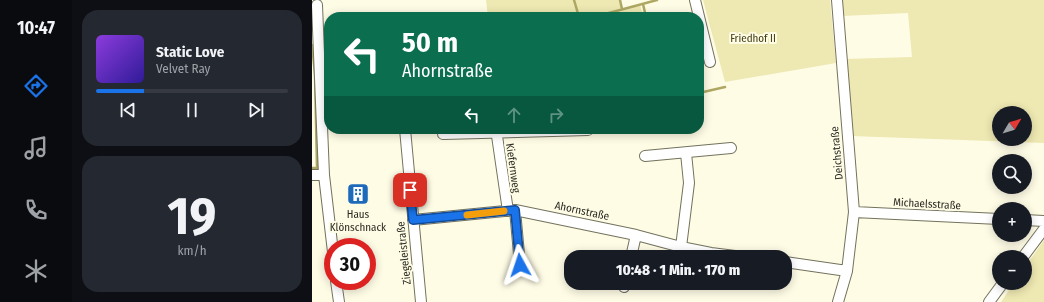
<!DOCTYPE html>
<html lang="de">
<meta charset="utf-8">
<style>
:root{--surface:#171b24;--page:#242831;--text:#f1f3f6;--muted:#9ea1a6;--line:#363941;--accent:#1a73e8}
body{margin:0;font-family:"Fira Sans Condensed",sans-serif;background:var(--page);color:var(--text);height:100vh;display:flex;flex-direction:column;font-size:15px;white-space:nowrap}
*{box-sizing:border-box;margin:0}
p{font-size:13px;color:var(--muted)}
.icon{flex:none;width:22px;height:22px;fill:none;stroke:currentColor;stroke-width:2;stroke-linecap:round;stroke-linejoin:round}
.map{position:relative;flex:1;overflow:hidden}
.drawer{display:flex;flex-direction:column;gap:10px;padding:10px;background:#0d0f14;width:240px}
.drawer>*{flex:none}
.top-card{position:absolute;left:12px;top:12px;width:380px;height:122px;border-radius:16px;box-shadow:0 2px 10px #0003;background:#0b6e4f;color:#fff;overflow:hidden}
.needle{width:26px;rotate:52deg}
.tools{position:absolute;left:680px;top:106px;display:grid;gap:8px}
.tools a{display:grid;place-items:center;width:40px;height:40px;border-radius:50%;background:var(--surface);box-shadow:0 2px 10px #0003;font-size:20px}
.speed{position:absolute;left:12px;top:238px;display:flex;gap:8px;font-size:20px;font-weight:700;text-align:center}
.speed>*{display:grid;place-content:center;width:52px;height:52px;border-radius:50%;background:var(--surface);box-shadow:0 2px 10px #0003;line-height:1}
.speed .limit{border:6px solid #d22;background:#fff;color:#111}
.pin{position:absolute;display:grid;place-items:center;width:34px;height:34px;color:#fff;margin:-17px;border-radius:8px;box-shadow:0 2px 6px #0006}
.me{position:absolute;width:44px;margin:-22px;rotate:355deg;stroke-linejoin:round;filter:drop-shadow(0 0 3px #0008)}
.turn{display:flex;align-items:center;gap:14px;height:84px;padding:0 12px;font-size:18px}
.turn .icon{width:52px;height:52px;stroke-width:2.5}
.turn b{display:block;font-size:28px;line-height:34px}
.lanes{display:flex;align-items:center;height:38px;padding:0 12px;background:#0003;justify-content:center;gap:20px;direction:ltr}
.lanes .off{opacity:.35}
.drawer .card{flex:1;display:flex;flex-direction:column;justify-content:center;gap:6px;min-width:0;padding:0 14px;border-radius:16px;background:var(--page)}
.drawer .dial{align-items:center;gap:0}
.dial b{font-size:52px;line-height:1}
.song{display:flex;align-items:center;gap:12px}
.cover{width:48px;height:48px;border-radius:6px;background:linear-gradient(135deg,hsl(270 70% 55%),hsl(250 70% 35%))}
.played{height:4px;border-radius:2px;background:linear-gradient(90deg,var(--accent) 25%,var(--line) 25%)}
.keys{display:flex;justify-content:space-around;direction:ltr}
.trip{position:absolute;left:252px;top:250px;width:228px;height:40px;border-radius:16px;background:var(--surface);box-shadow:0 2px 10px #0003;font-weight:800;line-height:40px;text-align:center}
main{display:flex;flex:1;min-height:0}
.tabs{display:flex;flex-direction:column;width:72px;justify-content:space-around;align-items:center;background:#090b0e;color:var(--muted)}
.tabs .icon{width:28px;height:28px}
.tabs .current{color:var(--accent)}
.tabs b{font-size:18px;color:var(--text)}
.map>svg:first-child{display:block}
.green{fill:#eee8b2;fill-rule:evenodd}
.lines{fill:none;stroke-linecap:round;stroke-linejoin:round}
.stream{stroke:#afa864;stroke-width:2.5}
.minor-casing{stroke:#73725d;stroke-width:12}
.minor{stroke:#fff;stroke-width:10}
.route-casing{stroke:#114b97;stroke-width:10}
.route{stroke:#1a73e8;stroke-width:7}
.slow{stroke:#f59e0b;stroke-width:7}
.labels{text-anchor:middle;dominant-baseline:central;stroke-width:4;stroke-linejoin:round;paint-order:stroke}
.park-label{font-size:11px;fill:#413c14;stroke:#fefce5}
.street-label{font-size:11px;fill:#2c2b23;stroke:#fefce5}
.poi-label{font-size:11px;fill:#2c2b23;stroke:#fefce5}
</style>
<main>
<nav class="tabs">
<b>10:47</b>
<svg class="icon current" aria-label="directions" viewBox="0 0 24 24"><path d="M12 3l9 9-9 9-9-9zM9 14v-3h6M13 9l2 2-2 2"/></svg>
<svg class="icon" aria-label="music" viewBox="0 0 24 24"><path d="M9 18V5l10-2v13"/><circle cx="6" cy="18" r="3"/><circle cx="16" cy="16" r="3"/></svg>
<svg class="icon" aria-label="phone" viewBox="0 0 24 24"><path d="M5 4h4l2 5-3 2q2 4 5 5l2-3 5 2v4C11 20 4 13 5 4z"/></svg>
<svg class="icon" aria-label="climate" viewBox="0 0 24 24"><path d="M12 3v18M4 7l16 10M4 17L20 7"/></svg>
</nav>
<section class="drawer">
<div class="card">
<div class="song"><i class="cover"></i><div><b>Static Love</b><p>Velvet Ray</p></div></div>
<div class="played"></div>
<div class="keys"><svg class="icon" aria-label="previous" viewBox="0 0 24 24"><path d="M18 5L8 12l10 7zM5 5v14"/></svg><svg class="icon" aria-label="pause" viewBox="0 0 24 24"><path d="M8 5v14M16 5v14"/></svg><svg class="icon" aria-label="next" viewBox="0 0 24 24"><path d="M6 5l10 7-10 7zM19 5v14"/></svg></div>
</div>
<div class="card dial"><b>19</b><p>km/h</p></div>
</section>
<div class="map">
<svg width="732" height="302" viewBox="0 0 732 302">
<rect width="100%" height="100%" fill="#fefce5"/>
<!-- green -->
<path class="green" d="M174 0H308L310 9 328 4 331 17H176Z
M391 0H518L524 63 413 82Z
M529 0H732V143L539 136 533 59 600 57 596 13 530 16ZM687 113H713V139H687Z
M732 240V302H689L702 283H713V267Z"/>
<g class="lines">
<!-- stream -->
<path class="stream" d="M262 0 267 17
M308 0 310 9
M331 4 334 17
M282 17 345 0
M0 45 3 74 5 168H0
M387 93 413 87"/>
<!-- minor casing -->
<g class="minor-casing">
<path id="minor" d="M383 0 398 62
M525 0 542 212 535 271 526 302
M5 5 12 175 21 252
M93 129 109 302
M184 129 196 211
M131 134 276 130
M333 156 419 148
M0 175H12
M203 210 208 265
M542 212 687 219
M101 220 203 210 324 235 369 247 399 253 431 257
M713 220 732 221
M369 247 377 183 374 153
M319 257 324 235
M711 257 732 229
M473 262 535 271
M24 281 27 302
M312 287 313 283
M677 302 691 283"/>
</g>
<!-- minor -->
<use href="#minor" class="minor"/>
</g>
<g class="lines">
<!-- route casing -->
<g class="route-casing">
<path id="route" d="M98 190 101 220 203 210 208 265"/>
</g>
<!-- route -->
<use href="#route" class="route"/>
<!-- slow -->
<path class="slow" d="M155 215 192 211"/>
</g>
<!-- icons -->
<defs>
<g id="building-square" transform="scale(1.15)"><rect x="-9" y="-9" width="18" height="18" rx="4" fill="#1c6ab9" stroke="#fefce5"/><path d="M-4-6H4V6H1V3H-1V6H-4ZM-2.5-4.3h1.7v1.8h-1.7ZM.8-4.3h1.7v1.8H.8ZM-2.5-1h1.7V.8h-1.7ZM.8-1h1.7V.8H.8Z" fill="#fff"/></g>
</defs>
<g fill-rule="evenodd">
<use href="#building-square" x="46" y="194"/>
</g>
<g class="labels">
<!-- park labels -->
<g class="park-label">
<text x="441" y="38">Friedhof II</text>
</g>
<!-- street labels -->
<g class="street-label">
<text transform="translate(525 153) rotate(-95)">Deichstraße</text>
<text transform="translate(201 168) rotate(82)">Kiefernweg</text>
<text transform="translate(615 204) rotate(3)">Michaelsstraße</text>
<text transform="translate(270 211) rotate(12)">Ahornstraße</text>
<text transform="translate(92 253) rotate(-96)">Ziegeleistraße</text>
</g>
<!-- poi labels -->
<g class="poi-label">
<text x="46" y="214">Haus<tspan x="46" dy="13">Klönschnack</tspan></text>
</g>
</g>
</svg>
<div class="tools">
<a><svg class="needle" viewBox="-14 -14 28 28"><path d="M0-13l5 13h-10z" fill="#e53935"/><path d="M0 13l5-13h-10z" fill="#9ea1a6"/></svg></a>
<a><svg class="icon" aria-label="search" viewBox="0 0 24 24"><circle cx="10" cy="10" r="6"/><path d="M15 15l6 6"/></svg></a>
<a>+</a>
<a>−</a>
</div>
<div class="speed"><div class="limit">30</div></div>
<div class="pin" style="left:98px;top:190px;background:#d93025"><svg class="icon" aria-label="arrive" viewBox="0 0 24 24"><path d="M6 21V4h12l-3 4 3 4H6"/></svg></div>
<svg class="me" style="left:208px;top:265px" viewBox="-20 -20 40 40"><path d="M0-17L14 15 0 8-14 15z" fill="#1a73e8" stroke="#fff" stroke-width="4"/></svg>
<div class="trip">10:48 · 1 Min. · 170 m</div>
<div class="top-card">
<div class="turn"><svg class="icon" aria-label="left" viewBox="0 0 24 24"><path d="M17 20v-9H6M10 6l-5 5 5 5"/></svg><div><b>50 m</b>Ahornstraße</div></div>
<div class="lanes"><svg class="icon" aria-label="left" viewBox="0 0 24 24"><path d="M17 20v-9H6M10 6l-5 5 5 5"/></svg><svg class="icon off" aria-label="ahead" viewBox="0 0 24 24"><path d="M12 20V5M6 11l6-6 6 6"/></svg><svg class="icon off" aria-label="right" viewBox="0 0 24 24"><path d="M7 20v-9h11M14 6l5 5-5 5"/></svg></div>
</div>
</div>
</main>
